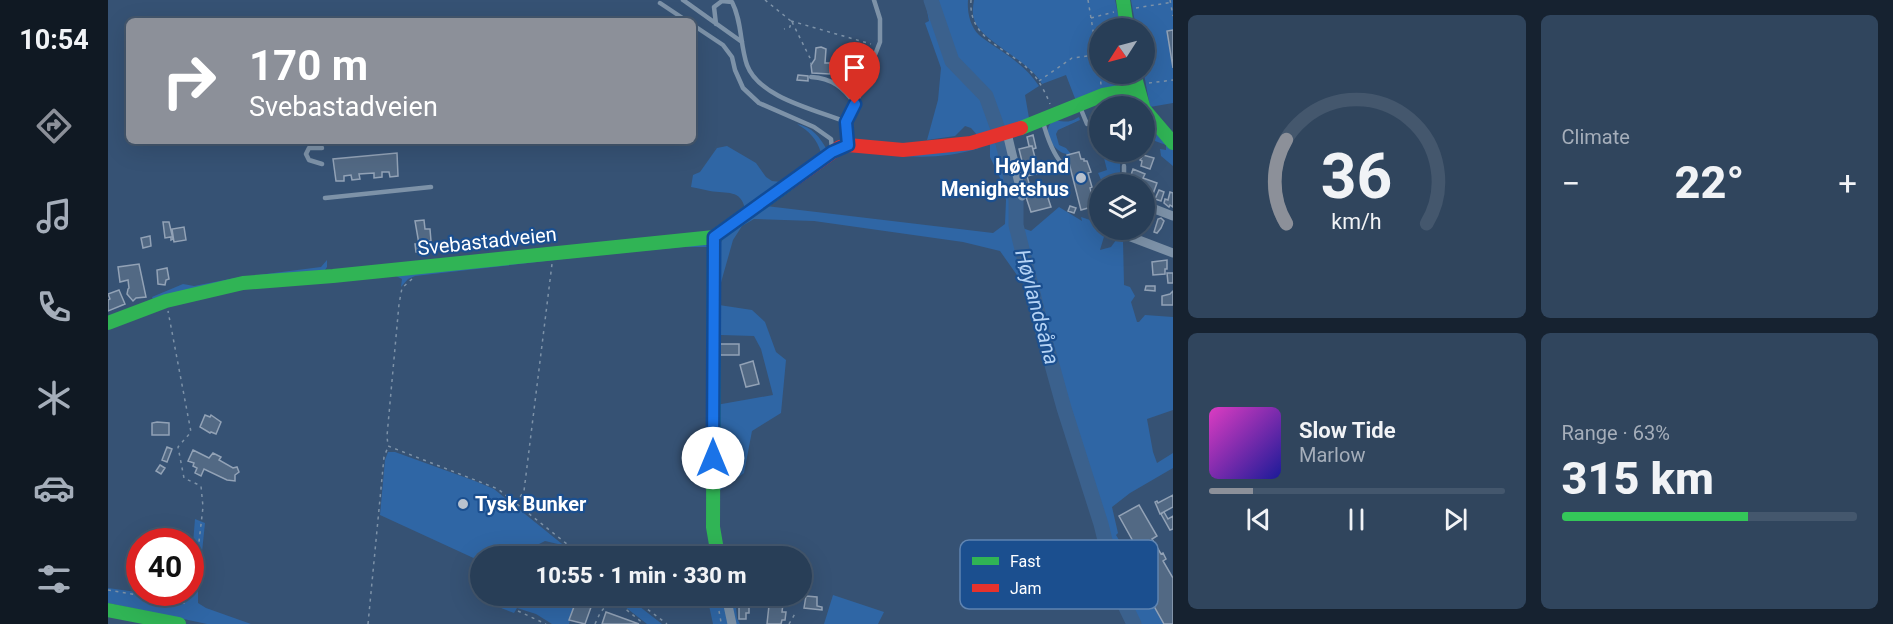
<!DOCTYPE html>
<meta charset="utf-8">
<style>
:root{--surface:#283e57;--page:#30455d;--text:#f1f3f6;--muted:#a5aeba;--line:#44576d;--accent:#8c9099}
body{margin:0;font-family:Roboto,sans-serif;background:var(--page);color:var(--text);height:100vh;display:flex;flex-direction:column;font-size:22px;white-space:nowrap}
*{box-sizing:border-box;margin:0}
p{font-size:20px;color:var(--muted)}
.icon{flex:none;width:33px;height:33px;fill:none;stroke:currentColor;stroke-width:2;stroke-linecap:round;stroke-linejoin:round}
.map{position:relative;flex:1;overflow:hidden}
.details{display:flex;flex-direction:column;gap:15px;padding:15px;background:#162230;width:720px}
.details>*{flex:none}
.banner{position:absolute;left:18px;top:18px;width:570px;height:126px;border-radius:9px;box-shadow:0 6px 24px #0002,0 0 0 2px var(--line);background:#8c9099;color:#fff;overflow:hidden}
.needle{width:39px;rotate:234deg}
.tools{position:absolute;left:981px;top:18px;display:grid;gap:12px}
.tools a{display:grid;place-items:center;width:66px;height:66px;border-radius:50%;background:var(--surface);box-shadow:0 6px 24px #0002,0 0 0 2px var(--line);font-size:30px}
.speed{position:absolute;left:18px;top:528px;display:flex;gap:12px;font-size:30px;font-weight:700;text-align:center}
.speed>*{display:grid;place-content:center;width:78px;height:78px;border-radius:50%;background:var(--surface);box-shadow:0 6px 24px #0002,0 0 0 2px var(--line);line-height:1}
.speed .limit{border:9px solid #d22;background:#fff;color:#111}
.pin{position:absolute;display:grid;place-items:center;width:51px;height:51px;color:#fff;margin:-62px -26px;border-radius:50% 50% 50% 0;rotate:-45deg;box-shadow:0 0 6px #0007}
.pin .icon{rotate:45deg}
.me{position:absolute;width:66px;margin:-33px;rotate:0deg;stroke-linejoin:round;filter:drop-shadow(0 0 4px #0008)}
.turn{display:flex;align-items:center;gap:21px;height:126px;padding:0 24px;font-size:27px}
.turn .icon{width:78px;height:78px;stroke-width:2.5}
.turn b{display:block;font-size:42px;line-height:51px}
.big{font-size:45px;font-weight:800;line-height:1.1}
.details .card{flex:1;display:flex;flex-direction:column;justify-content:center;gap:9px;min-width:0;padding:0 21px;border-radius:9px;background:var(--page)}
.details .dial{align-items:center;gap:0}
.dial svg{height:156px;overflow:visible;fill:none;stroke:var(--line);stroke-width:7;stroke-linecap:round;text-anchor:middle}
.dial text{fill:var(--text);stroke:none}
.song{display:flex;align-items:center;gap:18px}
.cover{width:72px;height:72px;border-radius:9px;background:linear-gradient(135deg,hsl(310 70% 55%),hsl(240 70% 35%))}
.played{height:6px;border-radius:3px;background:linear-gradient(90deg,var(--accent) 15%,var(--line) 15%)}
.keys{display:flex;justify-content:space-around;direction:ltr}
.heat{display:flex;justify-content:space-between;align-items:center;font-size:33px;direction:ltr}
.charge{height:9px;border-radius:4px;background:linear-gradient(90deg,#34c759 63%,var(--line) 0)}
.details .tiles{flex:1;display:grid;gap:15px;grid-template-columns:repeat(2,1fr)}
.trip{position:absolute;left:362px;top:546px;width:342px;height:60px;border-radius:30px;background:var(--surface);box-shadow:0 6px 24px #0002,0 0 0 2px var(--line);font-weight:800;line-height:60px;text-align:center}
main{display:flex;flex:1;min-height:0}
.tab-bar{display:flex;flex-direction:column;width:108px;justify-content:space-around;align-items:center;background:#101923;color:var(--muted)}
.tab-bar .icon{width:42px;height:42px}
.tab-bar .current{color:var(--accent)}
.tab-bar b{font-size:27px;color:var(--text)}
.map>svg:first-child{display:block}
.green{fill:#2f66a5}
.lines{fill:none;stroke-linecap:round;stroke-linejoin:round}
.river{stroke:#3b618d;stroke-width:15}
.building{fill:#526984;stroke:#92a2b6;stroke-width:1.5}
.path{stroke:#7d92a8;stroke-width:1.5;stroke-dasharray:3 4.5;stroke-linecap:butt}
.lane{stroke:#7d92a8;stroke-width:4.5}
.street{stroke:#7d92a8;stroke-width:9}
.fast{stroke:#30b455;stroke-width:14}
.jam{stroke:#e5322d;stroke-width:14}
.route-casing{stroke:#114b97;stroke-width:15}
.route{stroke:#1a73e8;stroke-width:10}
.poi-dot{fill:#b9c2ce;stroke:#1b4f8f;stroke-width:2}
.labels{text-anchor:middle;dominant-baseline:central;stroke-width:4.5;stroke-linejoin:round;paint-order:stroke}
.poi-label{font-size:20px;font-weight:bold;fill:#fff;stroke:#1b4f8f;text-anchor:end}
.street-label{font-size:20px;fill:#fff;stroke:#1b4f8f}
.water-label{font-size:21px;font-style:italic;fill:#b5d3f5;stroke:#1b4f8f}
.key{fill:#1b4f8f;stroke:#5f84b1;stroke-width:1.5}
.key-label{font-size:16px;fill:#fff}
</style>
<main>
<nav class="tab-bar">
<b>10:54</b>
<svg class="icon current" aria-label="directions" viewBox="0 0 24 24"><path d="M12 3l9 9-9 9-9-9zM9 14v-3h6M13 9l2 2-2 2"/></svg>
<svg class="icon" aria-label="music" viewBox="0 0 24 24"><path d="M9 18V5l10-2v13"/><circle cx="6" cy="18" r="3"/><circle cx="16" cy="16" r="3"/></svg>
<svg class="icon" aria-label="phone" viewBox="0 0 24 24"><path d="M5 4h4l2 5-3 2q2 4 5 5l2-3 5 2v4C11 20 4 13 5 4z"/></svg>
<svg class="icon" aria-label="climate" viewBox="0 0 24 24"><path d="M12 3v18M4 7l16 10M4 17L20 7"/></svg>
<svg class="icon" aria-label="car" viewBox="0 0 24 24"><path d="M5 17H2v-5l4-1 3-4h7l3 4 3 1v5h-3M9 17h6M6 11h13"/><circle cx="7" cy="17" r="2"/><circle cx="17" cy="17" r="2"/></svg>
<svg class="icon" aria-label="filters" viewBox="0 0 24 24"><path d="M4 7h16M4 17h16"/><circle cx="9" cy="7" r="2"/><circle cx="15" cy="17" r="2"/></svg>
</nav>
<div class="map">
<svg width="1065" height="624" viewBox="0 0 1065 624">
<rect width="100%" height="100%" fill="#365274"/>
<!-- green -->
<path class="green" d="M817 0H860C859 12 862 26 871 35 875 39 881 42 886 46 903 57 920 69 931 86L917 95 921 118 871 137 863 128 857 126 847 136 819 140 830 100 833 68 817 23 821 21Z
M866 0H1007L1013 28H992V74H1019C1012 90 984 95 968 101L958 75 934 84C921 60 871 40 866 19 864 13 865 6 866 0Z
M1023 0H1065V103L1042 107 1036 74V28H1028Z
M971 117 972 120 950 130 948 134 951 145 958 148 963 154C949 157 933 133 943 123 947 118 956 123 962 121 964 121 969 118 971 117Z
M1036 122 1065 150V166L1053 156 1052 149 1058 150V145L1047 141 1037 132Z
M689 124C704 127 712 137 719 150L637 209C633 189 619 194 602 191 596 190 590 188 583 187L585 175 592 172 609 148 619 146 648 163 658 177 664 181 673 182 713 153C709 139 701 131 689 124Z
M892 138 905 173 910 193 911 227 923 231 951 207 974 221 973 217 985 221 980 208 990 205 988 201 991 200 992 230H998L992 250 1003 247 1011 236 1015 240 1016 285 1022 287 1027 296 1023 302 1029 322H1031L1037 315 1065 317V410L1039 419 1045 452 1049 463 1065 453V468L1022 493 1004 507 1010 533 1008 535 1014 545 1021 540 1028 553 1019 559 1056 624H1019L918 288 892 251 855 242 706 221 646 219 634 226 625 240 612 286 611 305 644 310 657 322 668 352 678 360 673 413 644 431 636 473 608 493V405L665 395 653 349 646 336 613 335 609 331 612 244 617 235 658 206 885 233 897 224 898 200 894 182 882 157V142Z
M868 146 871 148C846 156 821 158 795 156Z
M996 158 1012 159V184H995L990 173 999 170Z
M597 243 600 247H575L482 256 307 276 300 279 293 287 294 279 284 274Z
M219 260V267L214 274 46 302 44 297 75 284 86 286 127 278 213 267Z
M280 452H287L367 481 386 489 469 556H457V550L450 544 437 541 431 544 430 556H372V561L272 515 277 460Z
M87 519 97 523 90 591V603L98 608 143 624H99L0 603V588L71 598 78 593 82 592 83 568Z
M725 595 776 612 770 624H716Z
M393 596H470L461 624H444L428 614 409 608 406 613 388 606Z
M503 596H518L554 624H539Z
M599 596H627L629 618 632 624H605Z"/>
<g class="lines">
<!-- river -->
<path class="river" d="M823 0 844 61 878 96 895 143 908 200V225L934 329 956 408 993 524 1009 589 1026 624"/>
</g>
<!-- building -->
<path class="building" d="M1065 30V68L1059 31Z
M713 47 718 49 717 63H722V74L704 73 703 65 707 59 708 48Z
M690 75 700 76V81L689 80Z
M925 135 928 148 925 149 924 146H921L919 137Z
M924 146 931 173 919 176 915 166H913L912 161H914L911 149Z
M971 152 973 159H976V161H979L983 172 980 173 984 187 982 188 987 206 973 210 959 155Z
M289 153 290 176 282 177 281 172H274V177L266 178V173L251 174 252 179 244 180 243 175 236 176V181H228L225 159Z
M1035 155 1046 158 1042 169 1033 166 1034 161 1032 160Z
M1025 169 1037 174 1035 178 1049 183 1045 194 1036 191V184H1020Z
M919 176 923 190 918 192 913 177Z
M1051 190 1056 192 1053 201 1047 199Z
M938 192 943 207 923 212 918 197Z
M1062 192 1065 193V207L1062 205 1061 207 1056 203 1057 199 1060 200Z
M962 206 968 208 966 213 960 211Z
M1053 218 1056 221 1053 228 1049 233 1046 232 1050 219Z
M316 220 317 229H322L323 241 316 242 317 251 308 252 307 244H311L307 221Z
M55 222H61L65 239 63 240V237L57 238Z
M76 227 78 240 66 242 64 229Z
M42 236 43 246 35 248 33 238Z
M1059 260V269H1057V274L1045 275 1044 262Z
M31 264 38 297 28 298 25 301 19 294 20 289 21 288 20 280 12 282 10 267Z
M59 268 61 279 58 280 57 285 50 284 49 270Z
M1059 273H1065V283H1060Z
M1038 286H1047V291L1037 290Z
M11 290 17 304 0 311V300L2 299 0 294Z
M1065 291V305H1054V296L1062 294Z
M611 344H631V355H610Z
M645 361 651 384 638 387 632 365Z
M97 415 102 417 103 415 113 422 108 434 103 432 102 433 92 427Z
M49 422 61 423V435H44V423Z
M59 447 64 449 59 462 54 460Z
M85 450 101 458 105 453 113 457 111 460 125 468 129 467 131 472 127 475V481L119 480 96 469 93 476 87 473 89 468 85 466 86 463 80 461Z
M52 465 57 468 53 474 48 471Z
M1065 495V507L1052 514 1047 502 1049 501 1050 503Z
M1031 505 1049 536 1044 539 1053 554 1055 553 1058 559 1055 561 1065 578V624H1056L1019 558 1031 552 1011 516Z
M1056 512 1060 519 1065 516V529L1062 530 1053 514Z
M470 596H487L477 624 461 620Z
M642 596H659V599H642Z
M662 596H676L674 612H678L677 620H674L673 624H659Z
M698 596 709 597V606L714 607V610L696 608Z
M631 603 641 604V613H638V619H631Z
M498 612 531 624H494Z"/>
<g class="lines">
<!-- path -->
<path class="path" d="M657 0 683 21 682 27 676 29
M863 0C860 42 903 48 926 75 933 84 938 94 942 104
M980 0 992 72
M1062 0 1065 16
M1028 8 1065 2
M983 18 1006 12
M683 21 763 44
M684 22 702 58 703 64
M992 74 993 85
M931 81 964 58 988 55
M1041 83 1065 80
M1036 134 1047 142
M304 279 294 288 291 304 279 436 280 446 390 489 474 556
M408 503 416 491 444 264
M0 590 76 603 85 594 95 507 93 486 76 478 70 447 83 432 60 311
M500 596 505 602
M522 596 559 624
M410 611 438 624
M611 611 613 622 612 624
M260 624 276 457 280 447
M487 624C492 613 494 607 506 602L515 607 536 624
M681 624 688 612"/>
<!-- lane -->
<path class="lane" d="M575 0 634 42
M552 3 579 21
M608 24 606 7 614 1 624 2C634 21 632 45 639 65 651 98 709 110 738 122L739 142
M585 25 615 45 624 57 627 70 635 88 651 103 706 127 723 139 724 149
M703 77C724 78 736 88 747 104
M972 107 979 124
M738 122 745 111 772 42V19L766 0
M935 122C939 137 944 152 954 164
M214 164 201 160 198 154 201 148H214
M1016 166V184
M217 198 323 187"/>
<!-- street -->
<path class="street" d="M899 133 914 196
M1036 205 1065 216
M1015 234 1065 253
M618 596 624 624"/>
<!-- fast -->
<path class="fast" d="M1015 0 1019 28
M1026 74 1035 106
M1036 109 1065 143
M913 128 995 95 1029 89
M606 237 605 527 610 556
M0 323 58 301 135 283 225 276 606 237 680 184
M0 610 71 624"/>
<!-- jam -->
<path class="jam" d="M680 184 732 147 740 145 795 150 863 143 913 128"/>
</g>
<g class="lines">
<!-- route casing -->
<g class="route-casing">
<path id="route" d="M605 458 606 237 724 152 740 145 738 122 747 104"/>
</g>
<!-- route -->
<use href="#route" class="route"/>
</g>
<!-- markers -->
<g class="poi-dot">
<circle cx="973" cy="178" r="6"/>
<circle cx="355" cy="504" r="6"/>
</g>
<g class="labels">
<!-- poi labels -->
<g class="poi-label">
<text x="961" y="166">Høyland<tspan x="961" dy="23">Menighetshus</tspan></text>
<text x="367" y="504" text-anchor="start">Tysk Bunker</text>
</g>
<!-- street labels -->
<g class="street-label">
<text transform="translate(379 241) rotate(-6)">Svebastadveien</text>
</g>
<!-- water labels -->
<g class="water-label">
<text transform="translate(929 307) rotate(75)">Høylandsåna</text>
</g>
</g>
<!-- legend -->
<rect x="852" y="540" width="198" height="69" rx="9" class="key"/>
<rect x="864" y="557" width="27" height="8" fill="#30b455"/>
<rect x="864" y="584" width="27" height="8" fill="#e5322d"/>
<g class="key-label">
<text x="902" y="567">Fast</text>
<text x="902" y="594">Jam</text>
</g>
</svg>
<div class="tools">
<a><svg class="needle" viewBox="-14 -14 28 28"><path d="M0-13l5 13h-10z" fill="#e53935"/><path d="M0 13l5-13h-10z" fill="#a5aeba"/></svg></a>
<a><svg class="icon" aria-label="sound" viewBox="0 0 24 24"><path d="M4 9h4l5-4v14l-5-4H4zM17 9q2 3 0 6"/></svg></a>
<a><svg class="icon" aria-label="layers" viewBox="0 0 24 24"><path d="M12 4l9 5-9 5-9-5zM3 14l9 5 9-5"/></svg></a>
</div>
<div class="speed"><div class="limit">40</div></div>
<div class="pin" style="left:747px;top:104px;background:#d93025"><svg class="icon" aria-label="arrive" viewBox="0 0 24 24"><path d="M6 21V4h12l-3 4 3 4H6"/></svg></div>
<svg class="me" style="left:605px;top:458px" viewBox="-20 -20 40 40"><circle r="19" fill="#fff"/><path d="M0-13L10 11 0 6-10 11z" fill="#1a73e8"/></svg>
<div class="trip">10:55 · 1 min · 330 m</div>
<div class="banner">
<div class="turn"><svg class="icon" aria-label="right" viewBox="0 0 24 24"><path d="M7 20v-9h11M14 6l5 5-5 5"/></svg><div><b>170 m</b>Svebastadveien</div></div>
</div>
</div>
<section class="details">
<div class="tiles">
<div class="card dial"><svg viewBox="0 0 100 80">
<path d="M14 69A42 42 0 1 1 86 69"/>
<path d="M14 69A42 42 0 0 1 14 26" stroke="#8c9099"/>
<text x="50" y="56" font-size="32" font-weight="700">36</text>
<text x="50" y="72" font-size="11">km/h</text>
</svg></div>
<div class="card"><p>Climate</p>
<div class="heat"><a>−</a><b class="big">22°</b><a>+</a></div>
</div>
<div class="card">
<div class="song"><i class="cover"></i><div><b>Slow Tide</b><p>Marlow</p></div></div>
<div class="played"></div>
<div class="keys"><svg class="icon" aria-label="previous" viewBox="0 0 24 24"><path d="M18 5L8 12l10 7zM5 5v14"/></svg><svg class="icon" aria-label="pause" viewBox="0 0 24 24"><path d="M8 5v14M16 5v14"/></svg><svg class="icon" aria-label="next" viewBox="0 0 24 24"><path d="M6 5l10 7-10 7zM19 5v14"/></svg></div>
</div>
<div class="card"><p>Range · 63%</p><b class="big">315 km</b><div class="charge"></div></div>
</div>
</section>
</main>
